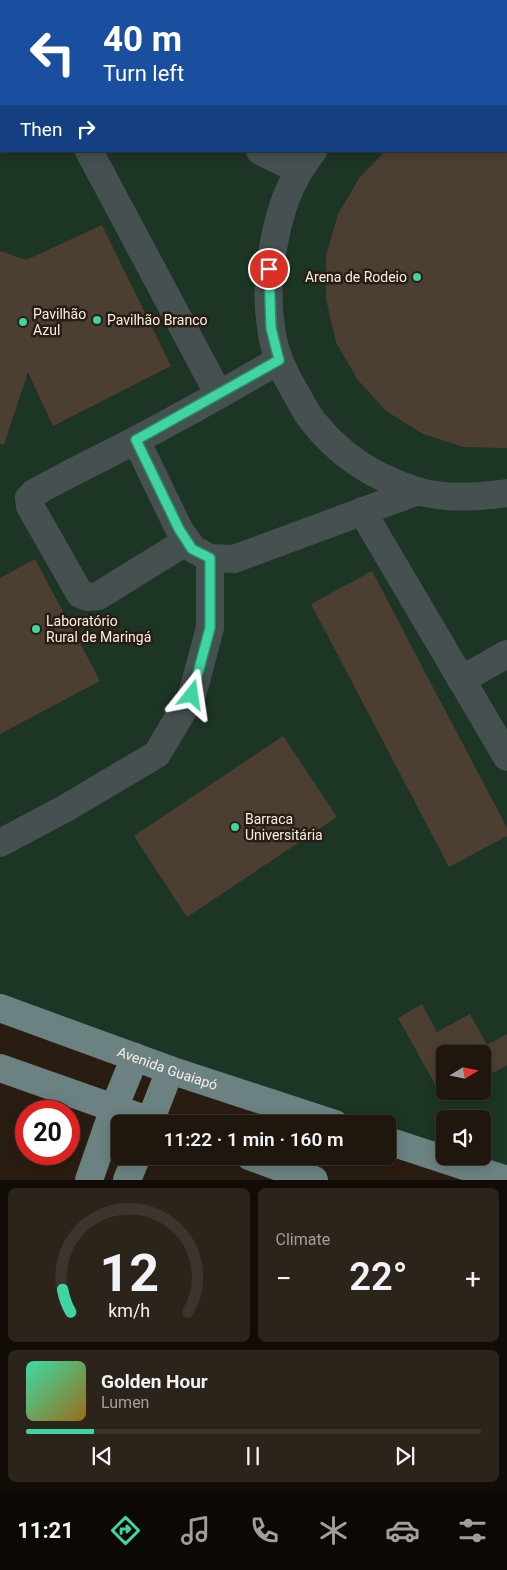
<!DOCTYPE html>
<meta charset="utf-8">
<style>
:root{--surface:#1f160d;--page:#2c231b;--text:#f1f3f6;--muted:#a19f9d;--line:#3c352e;--accent:#3fd4a2}
body{margin:0;font-family:Roboto,sans-serif;background:var(--page);color:var(--text);height:100vh;display:flex;flex-direction:column;font-size:19px;white-space:nowrap}
*{box-sizing:border-box;margin:0}
p{font-size:16px;color:var(--muted)}
.icon{flex:none;width:28px;height:28px;fill:none;stroke:currentColor;stroke-width:2;stroke-linecap:round;stroke-linejoin:round}
.map{position:relative;height:1180px;overflow:hidden}
.details{display:flex;flex-direction:column;gap:8px;padding:8px;background:#110c07;flex:1}
.details>*{flex:none}
.banner{position:absolute;left:0px;top:0px;width:508px;height:152px;box-shadow:0 2px 12px #0003,0 0 0 1px var(--line);background:#1a4fa0;color:#fff;overflow:hidden}
.needle{width:32px;rotate:80deg}
.buttons{position:absolute;left:436px;top:1045px;display:grid;gap:10px}
.buttons a{display:grid;place-items:center;width:55px;height:55px;border-radius:8px;background:var(--surface);box-shadow:0 2px 12px #0003,0 0 0 1px var(--line);font-size:25px}
.speed{position:absolute;left:15px;top:1100px;display:flex;gap:10px;font-size:25px;font-weight:700;text-align:center}
.speed>*{display:grid;place-content:center;width:65px;height:65px;border-radius:50%;background:var(--surface);box-shadow:0 2px 12px #0003,0 0 0 1px var(--line);line-height:1}
.speed .limit{border:8px solid #d22;background:#fff;color:#111}
.pin{position:absolute;display:grid;place-items:center;width:42px;height:42px;color:#fff;margin:-21px;border:2px solid #fff;border-radius:50%;box-shadow:0 1px 5px #0007}
.me{position:absolute;width:55px;margin:-28px;rotate:15deg;stroke-linejoin:round;filter:drop-shadow(0 0 4px #0008)}
.turn{display:flex;align-items:center;gap:18px;height:105px;padding:0 20px;font-size:22px}
.turn .icon{width:65px;height:65px;stroke-width:2.5}
.turn b{display:block;font-size:35px;line-height:42px}
.then{display:flex;align-items:center;height:48px;padding:0 20px;background:#0003;gap:10px;font-size:19px}
.big{font-size:38px;font-weight:600;line-height:1.1}
.details .widget{flex:1;display:flex;flex-direction:column;justify-content:center;gap:8px;min-width:0;padding:0 18px;border-radius:8px;background:var(--page)}
.details .dial{align-items:center;gap:0}
.dial svg{height:130px;overflow:visible;fill:none;stroke:var(--line);stroke-width:7;stroke-linecap:round;text-anchor:middle}
.dial text{fill:var(--text);stroke:none}
.song{display:flex;align-items:center;gap:15px}
.cover{width:60px;height:60px;border-radius:8px;background:linear-gradient(135deg,hsl(160 70% 55%),hsl(40 70% 35%))}
.played{height:5px;border-radius:2px;background:linear-gradient(90deg,var(--accent) 15%,var(--line) 15%)}
.keys{display:flex;justify-content:space-around;direction:ltr}
.heat{display:flex;justify-content:space-between;align-items:center;font-size:28px;direction:ltr}
.details .tiles{flex:1;display:grid;gap:8px;grid-template-columns:1fr 1fr}
.widget:last-child{grid-column:span 2}
.trip{position:absolute;left:111px;top:1115px;width:285px;height:50px;border-radius:8px;background:var(--surface);box-shadow:0 2px 12px #0003,0 0 0 1px var(--line);font-weight:600;line-height:50px;text-align:center}
.tab-bar{display:flex;height:80px;justify-content:space-around;align-items:center;background:#0c0905;color:var(--muted)}
.tab-bar .icon{width:35px;height:35px}
.tab-bar .selected{color:var(--accent)}
.tab-bar b{font-size:22px;color:var(--text)}
.map>svg:first-child{display:block}
.green{fill:#1d3525;fill-rule:evenodd}
.building{fill:#4c3f32}
.lines{fill:none;stroke-linecap:round;stroke-linejoin:round}
.minor{stroke:#465051;stroke-width:28}
.major{stroke:#6c8182;stroke-width:28}
.route-casing{stroke:#298a69;stroke-width:12}
.route{stroke:#3fd4a2;stroke-width:9}
.poi-dot{fill:#3fd4a2;stroke:#291d11;stroke-width:2}
.labels{text-anchor:middle;dominant-baseline:central;stroke-width:5;stroke-linejoin:round;paint-order:stroke}
.poi-label{font-size:14px;fill:#f8efe7;stroke:#291d11;text-anchor:start}
.street-label{font-size:14px;fill:#f8efe7;stroke:#291d11}
</style>
<div class="map">
<svg width="507" height="1180" viewBox="0 0 507 1180">
<rect width="100%" height="100%" fill="#291d11"/>
<!-- green -->
<path class="green" d="M0 0H507V1180L388 1141V1124H335L0 1010ZM1 1H506V151H1ZM445 1054H482V1091H445ZM445 1119H482V1156H445Z"/>
<!-- building -->
<path class="building" d="M385 151H507V448L464 447 423 434 386 411 357 379 336 342 326 299V256L338 214 360 177Z
M102 225 171 366 53 426 28 372 4 445 0 444V251L26 260Z
M35 559 100 681 0 734V578Z
M372 571 507 828V836L449 867 311 604Z
M283 736 337 817 187 917 134 836Z
M422 1004 437 1032 470 1014 487 1045 507 1034V1065L482 1079V1054H445V1102L398 1018Z"/>
<g class="lines">
<!-- minor -->
<path class="minor" d="M345 0 346 1
M203 1 206 0
M506 15H507
M506 70H507
M0 112H1
M89 151 219 395
M260 151 299 170
M313 151C289 182 280 209 273 248 268 274 267 301 271 327 273 350 283 371 294 390 300 400 305 411 312 420 338 454 375 478 417 491 444 499 479 497 507 493
M136 440 179 529 193 549 210 558 234 559 418 491
M362 511 507 757
M187 541 98 596 87 597 80 594 30 506 29 498 34 493C67 474 102 458 136 440 184 415 232 388 279 360
M461 680 507 654
M0 843 66 808 157 754 192 695 210 628V558"/>
<!-- major -->
<g class="major">
<path id="s1" d="M0 1008 170 1070 335 1124"/>
<path d="M0 1068 159 1124"/>
<path d="M149 1124 170 1070"/>
<path d="M388 1141 507 1180"/>
<path d="M249 1156 314 1180"/>
<path d="M89 1180 114 1108 135 1057"/>
<path d="M127 1180 137 1156"/>
</g>
</g>
<g class="lines">
<!-- route casing -->
<g class="route-casing">
<path id="route" d="M192 695 210 628V558L192 549 179 529 136 440 279 360 271 328 269 269"/>
</g>
<!-- route -->
<use href="#route" class="route"/>
</g>
<!-- markers -->
<g class="poi-dot">
<circle cx="417" cy="277" r="5"/>
<circle cx="97" cy="320" r="5"/>
<circle cx="23" cy="322" r="5"/>
<circle cx="36" cy="629" r="5"/>
<circle cx="235" cy="827" r="5"/>
</g>
<g class="labels">
<!-- poi labels -->
<g class="poi-label">
<text x="407" y="277" text-anchor="end">Arena de Rodeio</text>
<text x="33" y="314">Pavilhão<tspan x="33" dy="16">Azul</tspan></text>
<text x="107" y="320">Pavilhão Branco</text>
<text x="46" y="621">Laboratório<tspan x="46" dy="16">Rural de Maringá</tspan></text>
<text x="245" y="819">Barraca<tspan x="245" dy="16">Universitária</tspan></text>
</g>
<!-- street labels -->
<g class="street-label">
<text stroke="none"><textPath href="#s1" startOffset="178">Avenida Guaiapó</textPath></text>
</g>
</g>
</svg>
<div class="buttons">
<a><svg class="needle" viewBox="-14 -14 28 28"><path d="M0-13l5 13h-10z" fill="#e53935"/><path d="M0 13l5-13h-10z" fill="#a19f9d"/></svg></a>
<a><svg class="icon" aria-label="sound" viewBox="0 0 24 24"><path d="M4 9h4l5-4v14l-5-4H4zM17 9q2 3 0 6"/></svg></a>
</div>
<div class="speed"><div class="limit">20</div></div>
<div class="pin" style="left:269px;top:269px;background:#d93025"><svg class="icon" aria-label="arrive" viewBox="0 0 24 24"><path d="M6 21V4h12l-3 4 3 4H6"/></svg></div>
<svg class="me" style="left:192px;top:695px" viewBox="-20 -20 40 40"><path d="M0-17L14 15 0 8-14 15z" fill="#3fd4a2" stroke="#fff" stroke-width="4"/></svg>
<div class="trip">11:22 · 1 min · 160 m</div>
<div class="banner">
<div class="turn"><svg class="icon" aria-label="left" viewBox="0 0 24 24"><path d="M17 20v-9H6M10 6l-5 5 5 5"/></svg><div><b>40 m</b>Turn left</div></div>
<div class="then">Then<svg class="icon" aria-label="right" viewBox="0 0 24 24"><path d="M7 20v-9h11M14 6l5 5-5 5"/></svg></div>
</div>
</div>
<section class="details">
<div class="tiles">
<div class="widget dial"><svg viewBox="0 0 100 80">
<path d="M14 69A42 42 0 1 1 86 69"/>
<path d="M14 69A42 42 0 0 1 9 55" stroke="#3fd4a2"/>
<text x="50" y="56" font-size="32" font-weight="700">12</text>
<text x="50" y="72" font-size="11">km/h</text>
</svg></div>
<div class="widget"><p>Climate</p>
<div class="heat"><a>−</a><b class="big">22°</b><a>+</a></div>
</div>
<div class="widget">
<div class="song"><i class="cover"></i><div><b>Golden Hour</b><p>Lumen</p></div></div>
<div class="played"></div>
<div class="keys"><svg class="icon" aria-label="previous" viewBox="0 0 24 24"><path d="M18 5L8 12l10 7zM5 5v14"/></svg><svg class="icon" aria-label="pause" viewBox="0 0 24 24"><path d="M8 5v14M16 5v14"/></svg><svg class="icon" aria-label="next" viewBox="0 0 24 24"><path d="M6 5l10 7-10 7zM19 5v14"/></svg></div>
</div>
</div>
</section>
<nav class="tab-bar">
<b>11:21</b>
<svg class="icon selected" aria-label="directions" viewBox="0 0 24 24"><path d="M12 3l9 9-9 9-9-9zM9 14v-3h6M13 9l2 2-2 2"/></svg>
<svg class="icon" aria-label="music" viewBox="0 0 24 24"><path d="M9 18V5l10-2v13"/><circle cx="6" cy="18" r="3"/><circle cx="16" cy="16" r="3"/></svg>
<svg class="icon" aria-label="phone" viewBox="0 0 24 24"><path d="M5 4h4l2 5-3 2q2 4 5 5l2-3 5 2v4C11 20 4 13 5 4z"/></svg>
<svg class="icon" aria-label="climate" viewBox="0 0 24 24"><path d="M12 3v18M4 7l16 10M4 17L20 7"/></svg>
<svg class="icon" aria-label="car" viewBox="0 0 24 24"><path d="M5 17H2v-5l4-1 3-4h7l3 4 3 1v5h-3M9 17h6M6 11h13"/><circle cx="7" cy="17" r="2"/><circle cx="17" cy="17" r="2"/></svg>
<svg class="icon" aria-label="filters" viewBox="0 0 24 24"><path d="M4 7h16M4 17h16"/><circle cx="9" cy="7" r="2"/><circle cx="15" cy="17" r="2"/></svg>
</nav>
